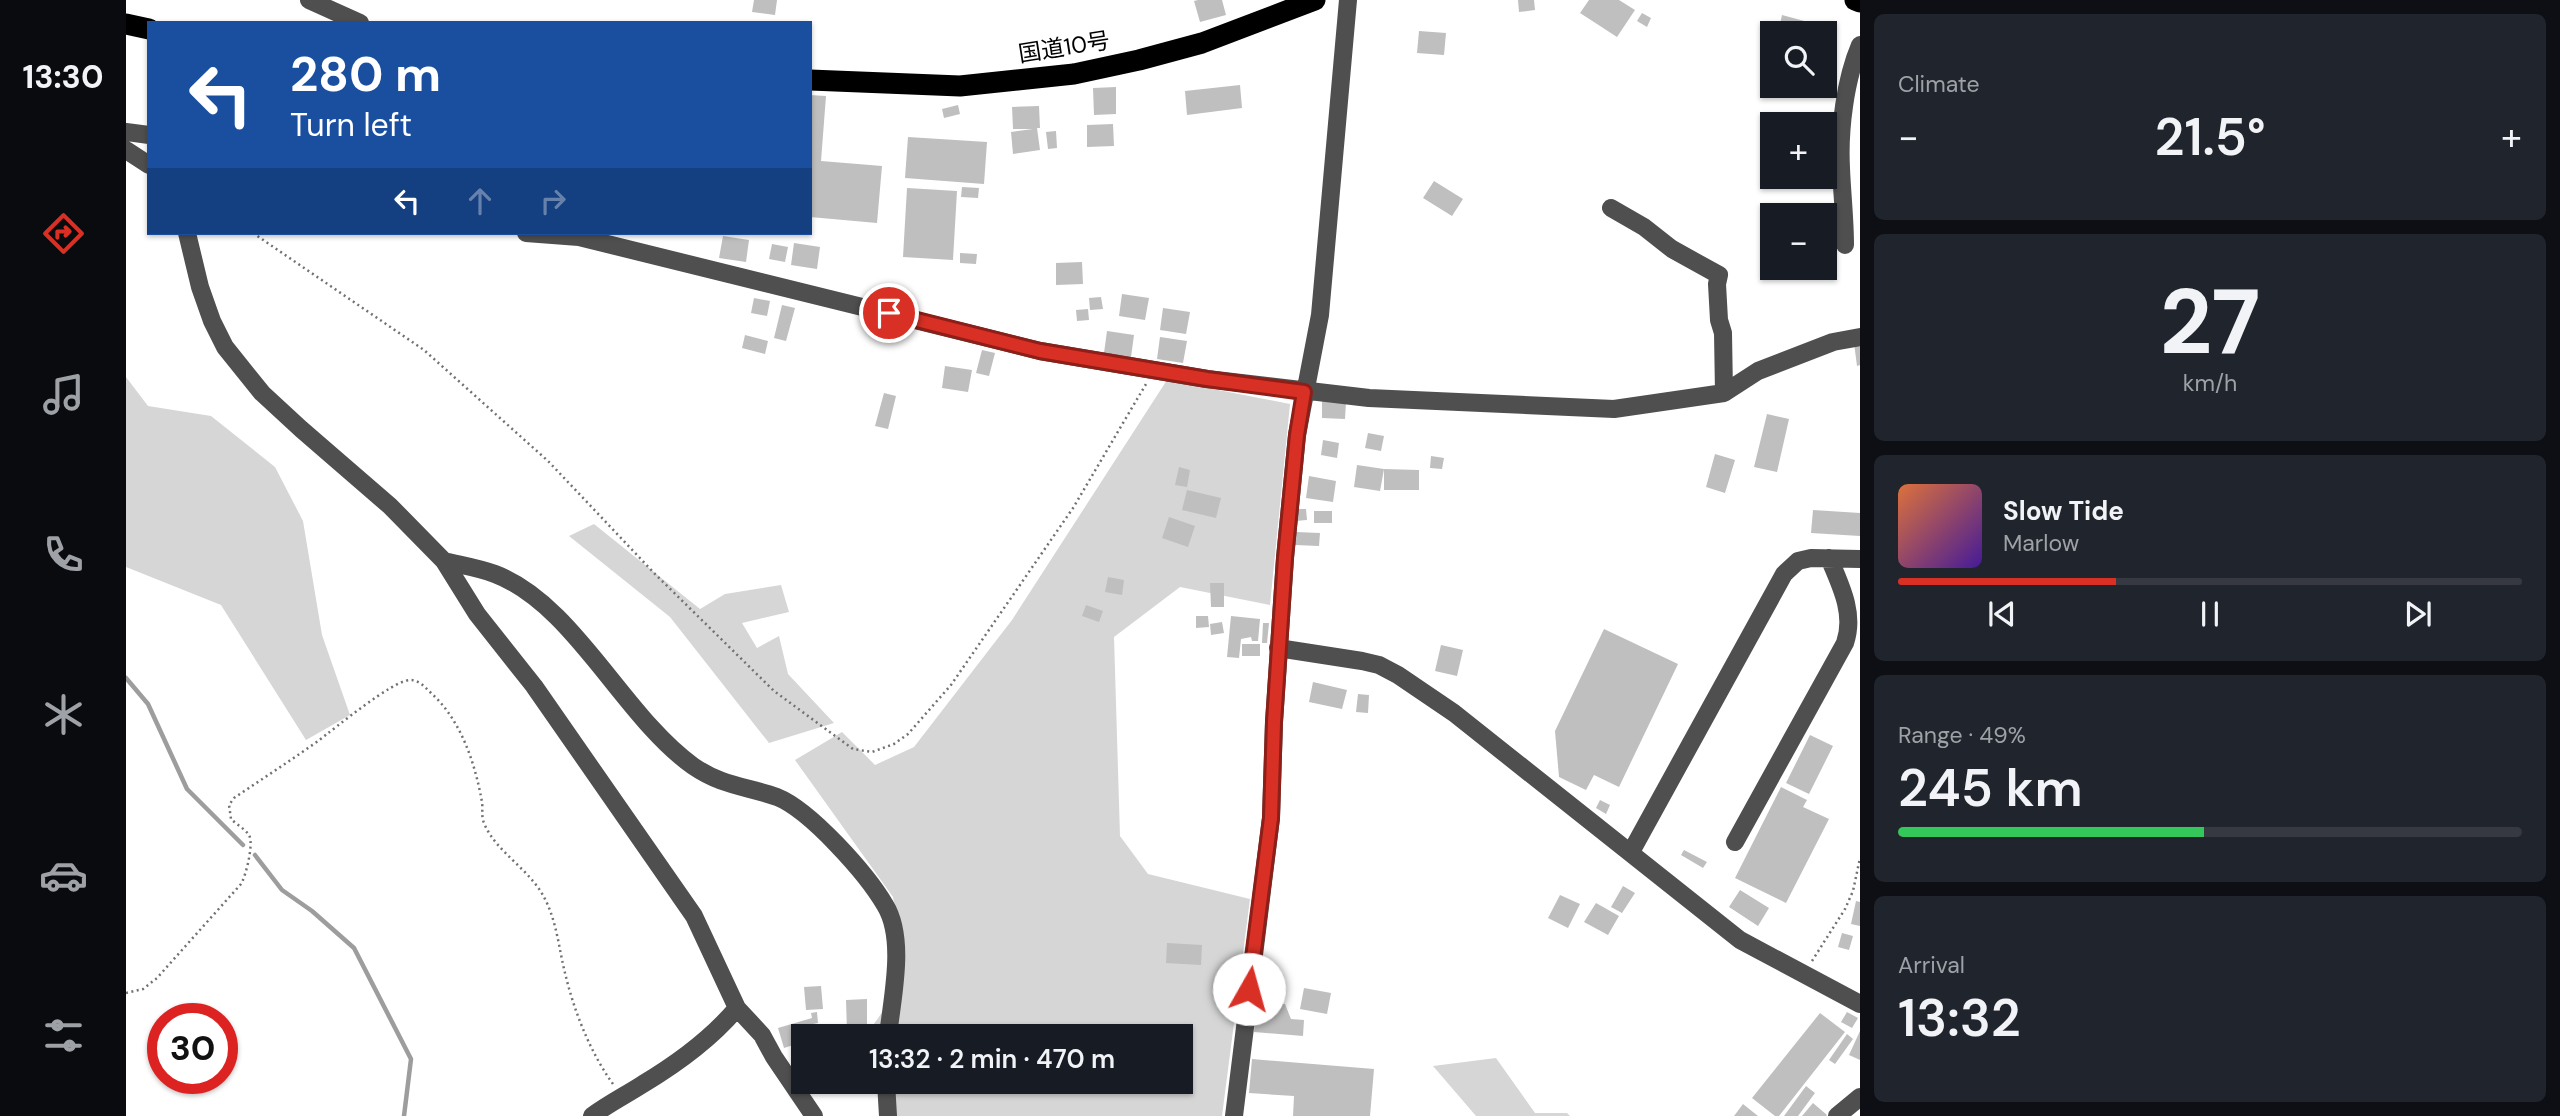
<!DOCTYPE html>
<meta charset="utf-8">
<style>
:root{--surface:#171b24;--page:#20242c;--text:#f1f3f6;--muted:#9ea1a6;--line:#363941;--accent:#d93025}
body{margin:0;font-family:"DM Sans","Noto Sans JP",sans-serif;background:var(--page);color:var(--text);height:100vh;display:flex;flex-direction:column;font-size:26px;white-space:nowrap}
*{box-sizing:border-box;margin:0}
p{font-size:23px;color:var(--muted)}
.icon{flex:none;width:38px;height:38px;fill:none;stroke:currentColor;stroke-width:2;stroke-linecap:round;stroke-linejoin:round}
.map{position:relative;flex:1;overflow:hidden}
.drawer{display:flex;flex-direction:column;gap:14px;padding:14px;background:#0d0f14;width:700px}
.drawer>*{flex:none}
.guide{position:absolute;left:21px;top:21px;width:665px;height:214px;border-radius:0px;box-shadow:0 2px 5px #0004;background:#1a4fa0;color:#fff;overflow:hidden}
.controls{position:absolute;left:1634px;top:21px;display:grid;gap:14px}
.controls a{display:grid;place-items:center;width:77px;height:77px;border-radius:0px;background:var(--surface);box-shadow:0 2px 5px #0004;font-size:35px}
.speed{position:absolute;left:21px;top:1003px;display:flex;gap:14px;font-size:35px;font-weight:700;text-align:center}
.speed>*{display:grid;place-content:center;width:91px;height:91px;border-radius:50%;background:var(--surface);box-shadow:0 2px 5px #0004;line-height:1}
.speed .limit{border:10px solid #d22;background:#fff;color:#111}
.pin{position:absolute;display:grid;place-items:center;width:60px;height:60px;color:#fff;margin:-30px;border:4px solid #fff;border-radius:50%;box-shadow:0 2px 7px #0007}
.me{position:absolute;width:77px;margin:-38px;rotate:7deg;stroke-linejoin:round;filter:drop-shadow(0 0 5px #0008)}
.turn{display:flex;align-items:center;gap:24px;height:147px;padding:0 28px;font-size:32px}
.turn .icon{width:91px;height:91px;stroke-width:2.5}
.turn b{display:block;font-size:49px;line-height:60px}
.lanes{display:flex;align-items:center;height:66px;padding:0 28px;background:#0003;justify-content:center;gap:35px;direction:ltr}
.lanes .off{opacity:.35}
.big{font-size:52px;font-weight:600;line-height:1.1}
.drawer .widget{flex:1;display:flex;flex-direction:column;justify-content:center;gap:10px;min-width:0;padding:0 24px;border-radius:10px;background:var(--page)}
.drawer .dial{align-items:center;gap:0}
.dial b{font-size:91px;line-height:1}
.song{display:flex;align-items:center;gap:21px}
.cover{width:84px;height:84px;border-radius:10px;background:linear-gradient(135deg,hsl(20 70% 55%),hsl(260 70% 35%))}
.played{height:7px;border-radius:4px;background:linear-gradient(90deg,var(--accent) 35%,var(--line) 35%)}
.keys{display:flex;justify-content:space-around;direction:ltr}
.heat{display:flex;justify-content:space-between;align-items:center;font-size:38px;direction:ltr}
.charge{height:10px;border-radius:5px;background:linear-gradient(90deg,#34c759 49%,var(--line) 0)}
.trip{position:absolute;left:665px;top:1024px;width:402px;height:70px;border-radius:0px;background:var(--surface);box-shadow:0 2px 5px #0004;font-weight:600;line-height:70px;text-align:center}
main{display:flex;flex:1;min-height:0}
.tabs{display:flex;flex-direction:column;width:126px;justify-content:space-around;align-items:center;background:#090b0e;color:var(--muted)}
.tabs .icon{width:49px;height:49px}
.tabs .active{color:var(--accent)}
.tabs b{font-size:32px;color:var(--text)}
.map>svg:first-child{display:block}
.green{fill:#d6d6d6}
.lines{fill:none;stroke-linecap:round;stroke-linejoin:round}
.stream{stroke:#9d9d9d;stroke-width:4.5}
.building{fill:#bfbfbf}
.path{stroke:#717171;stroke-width:2.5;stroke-dasharray:2 3.5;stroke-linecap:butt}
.minor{stroke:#4f4f4f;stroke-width:18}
.highway{stroke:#000;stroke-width:21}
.route-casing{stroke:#8d1f18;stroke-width:18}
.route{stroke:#d93025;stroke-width:12}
.labels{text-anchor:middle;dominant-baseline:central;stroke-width:6;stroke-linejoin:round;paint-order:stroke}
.street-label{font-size:23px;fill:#000;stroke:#fff}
</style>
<main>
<nav class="tabs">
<b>13:30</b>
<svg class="icon active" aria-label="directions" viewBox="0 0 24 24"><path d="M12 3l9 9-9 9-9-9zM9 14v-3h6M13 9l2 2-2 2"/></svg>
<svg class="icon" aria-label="music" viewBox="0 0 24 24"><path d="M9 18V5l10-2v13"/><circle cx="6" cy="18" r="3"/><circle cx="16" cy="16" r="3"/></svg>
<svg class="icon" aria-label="phone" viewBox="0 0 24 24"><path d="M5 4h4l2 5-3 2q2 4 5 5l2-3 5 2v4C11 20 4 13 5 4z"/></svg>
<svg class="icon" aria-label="climate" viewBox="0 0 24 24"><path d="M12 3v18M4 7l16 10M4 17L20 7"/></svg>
<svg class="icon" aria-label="car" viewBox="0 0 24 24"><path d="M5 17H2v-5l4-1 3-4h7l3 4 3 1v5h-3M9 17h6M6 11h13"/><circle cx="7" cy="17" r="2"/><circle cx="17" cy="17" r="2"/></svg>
<svg class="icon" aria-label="filters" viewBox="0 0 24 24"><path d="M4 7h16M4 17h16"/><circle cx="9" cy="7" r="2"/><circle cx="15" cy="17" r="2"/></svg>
</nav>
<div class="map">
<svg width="1734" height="1116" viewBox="0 0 1734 1116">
<rect width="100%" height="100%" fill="#fff"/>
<!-- green -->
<path class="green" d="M0 377 22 406 85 416 149 467 177 521 196 635 224 715 180 740 95 605 0 567Z
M1041 380 1164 404 1144 605 1054 587 988 637 994 836 1022 874 1124 899 1096 1116H767L758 1082H1055V1036H746L745 1028 772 990 776 949 767 897 669 760 716 732 749 765 788 747 886 620Z
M468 524 574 609 599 594 655 585 663 612 616 623 631 648 653 636 662 674 708 723 643 743 544 617 443 536Z
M1370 1058 1409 1113H1441L1444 1116H1350L1307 1066Z"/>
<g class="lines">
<!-- stream -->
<path class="stream" d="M0 678 22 704 61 789 117 845
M129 855 156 890 186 911 228 948 285 1059 278 1116"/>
</g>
<!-- building -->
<path class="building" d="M628 0H651L649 15 626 12Z
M1072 0H1096L1100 15 1074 22 1068 1Z
M1392 0H1408L1409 10 1393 12Z
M1463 0H1493L1509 10 1491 37 1454 13Z
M1516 13 1525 18 1521 27 1511 21Z
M1656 15 1682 22 1679 33H1652Z
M1293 31 1320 33 1318 55 1291 53Z
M1643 44 1647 45V78L1638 76Z
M1114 85 1116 108 1061 115 1059 91Z
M990 87V114L968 115 967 88Z
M684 95 700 96 695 161 756 166 751 223 684 217Z
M832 105 834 114 818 118 816 109Z
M913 106 914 128H911L914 150 887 154 885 132 907 129H887L886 107Z
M987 124 988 146 961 147V125Z
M930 131 931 148 922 149 920 132Z
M782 137 861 142 858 184 779 178Z
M1308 181 1337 199 1326 216 1297 198Z
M836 187 853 188 852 198 835 197Z
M781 188 831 191 827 260 777 257Z
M597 236 623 240 620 262 593 258Z
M668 243 694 247 691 269 665 265Z
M646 244 662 247 659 262 643 259Z
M834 253 851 254 850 264 834 263Z
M956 262 957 284 930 285V263Z
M996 294 1023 298 1019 320 993 316Z
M975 297 977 309 964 310 963 298Z
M628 298 644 301 641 316 625 313Z
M656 305 669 308 660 341 648 338Z
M1037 308 1064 312 1060 334 1034 330Z
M962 309 963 320 951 321 950 310Z
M981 331 1008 335 1005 357 978 353Z
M619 335 642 341 639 354 616 348Z
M1034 337 1061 341 1057 363 1031 359Z
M1734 342V365L1731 366 1728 343Z
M856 350 869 353 863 376 850 373Z
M819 366 846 370 842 392 816 388Z
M758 393 770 396 762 429 749 426Z
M1196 401 1220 402 1219 419 1196 418Z
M1641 414 1663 419 1651 472 1628 467Z
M1242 433 1258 436 1255 451 1239 448Z
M1197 440 1213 443 1211 458 1195 455Z
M1589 454 1609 460 1599 493 1580 487Z
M1305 456 1318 458 1316 469 1304 468Z
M1231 465 1258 469 1254 491 1228 487Z
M1053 467 1064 470 1061 487 1049 485Z
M1258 469 1293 470V490H1258Z
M1183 476 1210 481 1207 502 1180 498Z
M1061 490 1095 498 1090 518 1056 510Z
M1168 509H1180L1181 520 1169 521Z
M1687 510 1734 513V536L1685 533Z
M1188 511H1206V523H1188Z
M1043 517 1069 526 1062 547 1036 538Z
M1170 532 1194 533 1193 546 1169 545Z
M982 577 998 580 996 595 979 592Z
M1084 583H1098V607H1085Z
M960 605 977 611 973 622 956 616Z
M1070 616H1082L1083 627 1070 628Z
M1105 616 1134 619 1132 641H1126L1125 637 1115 639 1113 658 1101 657Z
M1096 622 1098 633 1085 635 1084 624Z
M1137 623H1143L1141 643H1136Z
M1478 629 1552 664 1493 787 1468 775 1460 790 1433 777 1429 731Z
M1116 644H1134V656H1116Z
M1315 645 1337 650 1331 676 1309 671Z
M1187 682 1221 690 1216 709 1183 702Z
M1232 694 1243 695 1242 713 1230 712Z
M1684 735 1707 746 1683 794 1660 783Z
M1655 787 1681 800 1677 807 1703 819 1660 903 1609 878Z
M1474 800 1484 805 1480 814 1470 808Z
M1558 850 1581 862 1577 868 1555 855Z
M1497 886 1509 893 1496 913 1485 907Z
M1614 890 1643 908 1632 926 1603 907Z
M1434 895 1454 904 1442 928 1422 918Z
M1730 901 1734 902V926L1725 924Z
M1470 903 1493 916 1482 935 1458 922Z
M1716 933 1727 936 1723 950 1712 947Z
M1041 943 1076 945 1075 965 1040 963Z
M695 986 697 1009 680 1010 678 987Z
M1178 988 1205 993 1201 1014 1174 1009Z
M741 999V1033H744V1036H710V1032H721L720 1000Z
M1130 1002 1159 1004 1165 1019 1178 1020 1177 1036 1128 1032Z
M691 1012 692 1023 687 1024 691 1036H677V1042L658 1048 652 1028 686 1018 685 1013Z
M1721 1012 1732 1018 1726 1028 1715 1022Z
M1694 1013 1719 1032 1653 1116H1649L1626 1098Z
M1734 1031V1060L1723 1055Z
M1721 1034 1727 1039 1709 1064 1703 1060Z
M1126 1059 1248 1069 1244 1116H1167L1168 1096 1123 1093Z
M1680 1086 1689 1093 1672 1116H1658Z
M1687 1103 1701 1115 1700 1116H1676Z
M1617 1104 1632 1116H1608Z"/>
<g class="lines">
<!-- path -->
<path class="path" d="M127 233 298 350 422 461 530 575 648 691 727 749 746 752 768 744 782 734 825 685 947 508 1020 384
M1686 961 1719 909 1727 891 1734 858
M0 993 17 989 31 978 115 884C120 876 128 843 123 835 119 829 110 824 105 819L103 805 108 798C136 779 164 761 192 741 208 729 267 680 284 680 293 680 299 687 305 693 335 720 349 763 356 802 357 809 355 816 358 823 370 853 405 869 420 901 431 924 433 949 439 973 448 1011 464 1052 487 1084"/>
<!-- minor -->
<path class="minor" d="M183 0 234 23
M0 132 23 135
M0 150 23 165
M1485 208 1518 227 1546 249 1593 275 1591 284 1593 320 1597 333 1598 393
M61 233 74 287 86 321 99 347 136 393 175 429 264 506 318 561 351 614 408 686 568 916 611 1008 636 1035 648 1057 688 1116
M400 233 453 237 914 351 1081 379 1243 398 1488 409 1598 393 1632 371 1707 342 1734 337
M1719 245C1719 219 1716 194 1715 168 1713 130 1719 80 1734 45
M318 561C334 565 353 568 369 574 448 604 497 716 567 766 596 786 619 786 651 797 684 810 741 874 759 905 780 939 766 998 762 1036
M1152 648 1236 661 1253 665 1272 675 1328 713 1614 940 1734 1004
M1609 842 1719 643C1729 614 1715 586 1703 558
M1505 852 1658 574 1672 561 1685 558 1734 559
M760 1082 762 1116
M466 1116C482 1104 500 1095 517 1084 552 1063 585 1039 611 1008
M1108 1116 1145 818 1148 722 1159 558 1171 435 1194 315 1222 0
M1711 1116 1734 1097"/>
<!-- highway -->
<path class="highway" d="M1729 0 1734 2
M0 24 23 29
M684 80 834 86 948 74 1013 60 1076 43 1189 0"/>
</g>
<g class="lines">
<!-- route casing -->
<g class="route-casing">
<path id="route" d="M763 313 914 351 1081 379 1178 392 1171 435 1159 558 1148 722 1145 818 1123 989"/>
</g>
<!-- route -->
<use href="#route" class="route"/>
</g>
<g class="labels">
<!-- street labels -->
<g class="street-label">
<text transform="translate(938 47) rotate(-9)">国道10号</text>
</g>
</g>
</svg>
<div class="controls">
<a><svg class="icon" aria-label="search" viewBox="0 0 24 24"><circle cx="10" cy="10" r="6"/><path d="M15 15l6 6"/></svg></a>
<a>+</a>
<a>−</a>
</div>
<div class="speed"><div class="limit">30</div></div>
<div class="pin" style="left:763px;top:313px;background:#d93025"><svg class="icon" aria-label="arrive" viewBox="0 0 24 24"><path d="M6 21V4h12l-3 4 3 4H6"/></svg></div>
<svg class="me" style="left:1123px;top:989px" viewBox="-20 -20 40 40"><circle r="19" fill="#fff"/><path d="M0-13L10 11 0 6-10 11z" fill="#d93025"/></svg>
<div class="trip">13:32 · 2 min · 470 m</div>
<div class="guide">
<div class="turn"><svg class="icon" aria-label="left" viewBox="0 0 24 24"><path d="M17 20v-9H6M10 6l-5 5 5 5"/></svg><div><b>280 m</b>Turn left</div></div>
<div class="lanes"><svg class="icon" aria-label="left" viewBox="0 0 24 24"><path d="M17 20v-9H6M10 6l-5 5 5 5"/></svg><svg class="icon off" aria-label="ahead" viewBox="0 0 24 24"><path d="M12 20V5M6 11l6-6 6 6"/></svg><svg class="icon off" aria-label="right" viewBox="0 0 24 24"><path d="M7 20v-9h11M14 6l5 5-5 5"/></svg></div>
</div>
</div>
<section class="drawer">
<div class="widget"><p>Climate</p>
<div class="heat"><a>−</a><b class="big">21.5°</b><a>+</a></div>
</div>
<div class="widget dial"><b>27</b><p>km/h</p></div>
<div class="widget">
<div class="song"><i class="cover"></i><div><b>Slow Tide</b><p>Marlow</p></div></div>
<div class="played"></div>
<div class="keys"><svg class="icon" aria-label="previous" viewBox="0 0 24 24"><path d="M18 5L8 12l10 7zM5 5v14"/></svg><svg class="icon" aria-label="pause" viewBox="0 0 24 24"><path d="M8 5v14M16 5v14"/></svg><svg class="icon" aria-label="next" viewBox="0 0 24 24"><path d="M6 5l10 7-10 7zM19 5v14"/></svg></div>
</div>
<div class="widget"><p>Range · 49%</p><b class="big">245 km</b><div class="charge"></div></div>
<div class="widget"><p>Arrival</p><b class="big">13:32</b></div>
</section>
</main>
